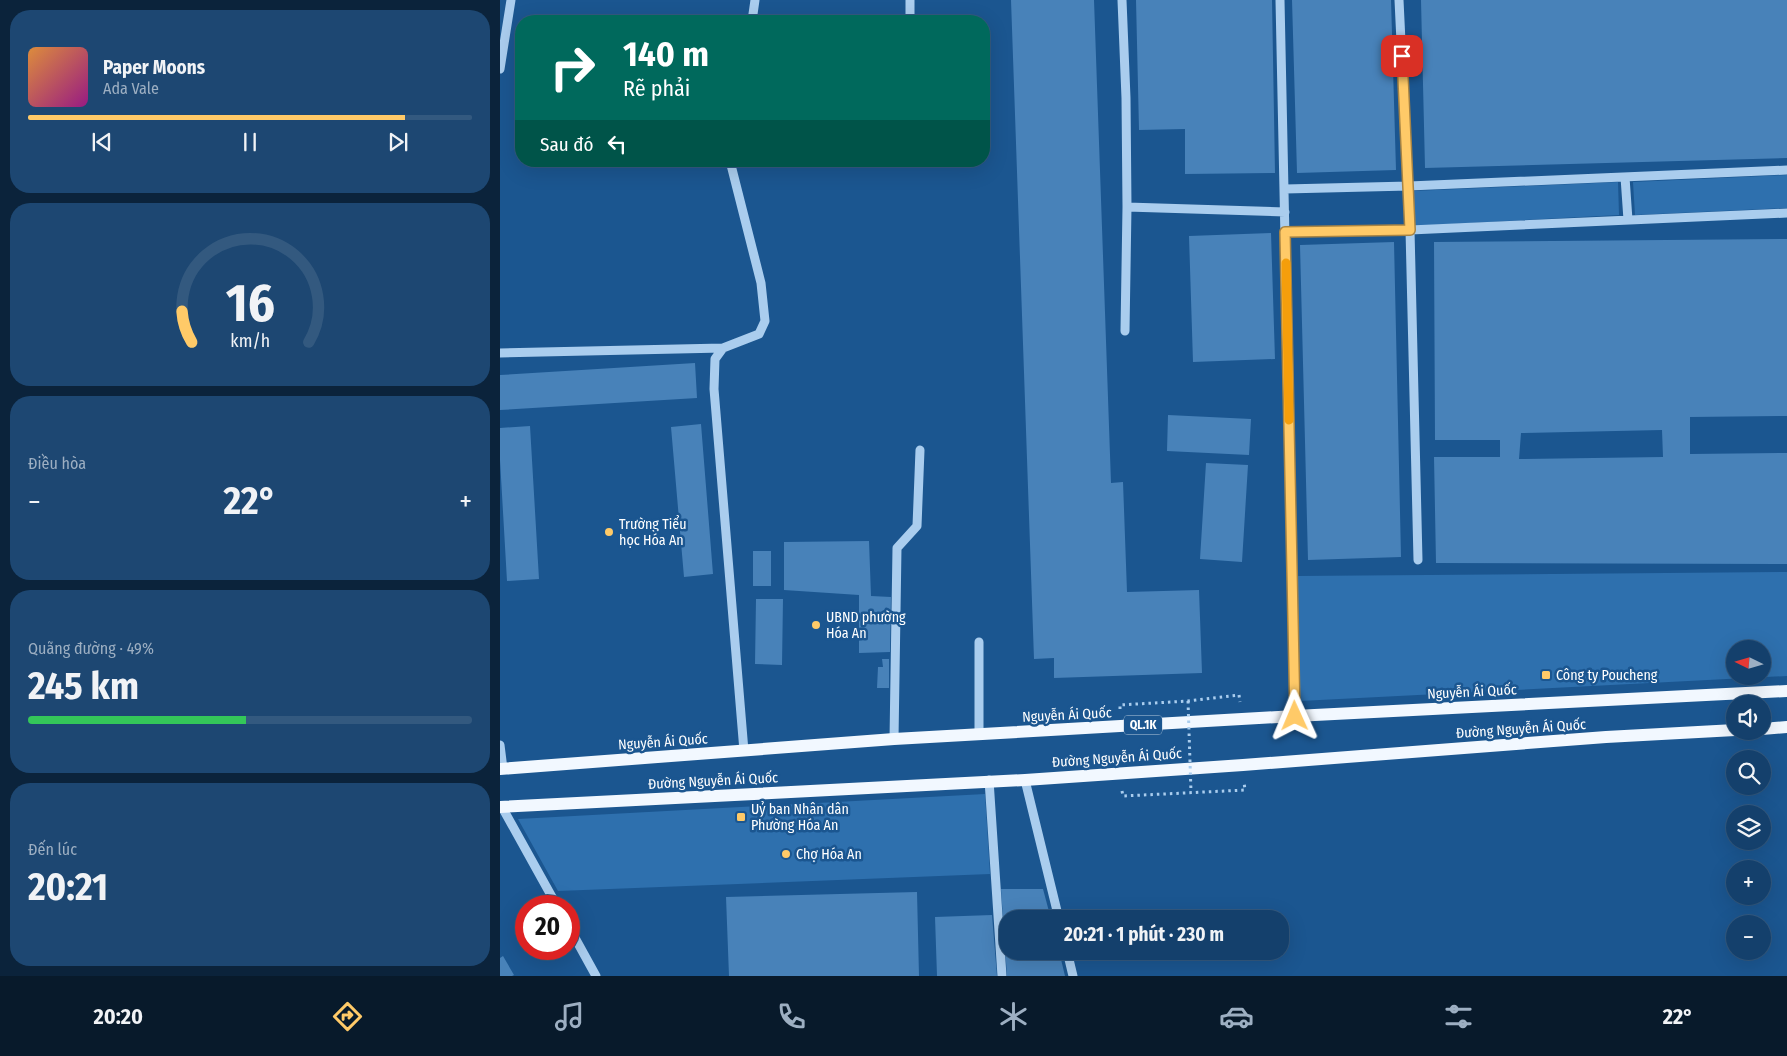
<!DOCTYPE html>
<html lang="vi">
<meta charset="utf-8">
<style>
:root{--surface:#14406c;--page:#1d4772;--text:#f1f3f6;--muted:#9dafc2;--line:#33597f;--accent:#ffca68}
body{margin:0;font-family:"Fira Sans Condensed",sans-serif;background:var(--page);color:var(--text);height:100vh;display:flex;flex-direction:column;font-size:19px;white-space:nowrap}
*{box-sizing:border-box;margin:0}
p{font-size:16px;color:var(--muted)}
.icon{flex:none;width:28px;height:28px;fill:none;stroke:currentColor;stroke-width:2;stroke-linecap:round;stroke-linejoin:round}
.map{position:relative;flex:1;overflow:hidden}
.panel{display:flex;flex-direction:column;gap:10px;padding:10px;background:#0b233b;width:500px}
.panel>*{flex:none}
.hud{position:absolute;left:15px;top:15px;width:475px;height:152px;border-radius:20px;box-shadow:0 5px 20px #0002,0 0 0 1px var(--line);background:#00695c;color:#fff;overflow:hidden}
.needle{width:32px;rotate:275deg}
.buttons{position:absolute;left:1226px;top:640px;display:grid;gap:10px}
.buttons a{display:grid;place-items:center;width:45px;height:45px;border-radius:50%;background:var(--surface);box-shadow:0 5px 20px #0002,0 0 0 1px var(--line);font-size:25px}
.speed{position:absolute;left:15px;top:895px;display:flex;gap:10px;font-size:25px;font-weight:700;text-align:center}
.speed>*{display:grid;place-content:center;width:65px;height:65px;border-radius:50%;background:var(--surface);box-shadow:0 5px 20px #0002,0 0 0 1px var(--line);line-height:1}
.speed .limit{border:8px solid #d22;background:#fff;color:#111}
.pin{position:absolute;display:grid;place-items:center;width:42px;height:42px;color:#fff;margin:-21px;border-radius:10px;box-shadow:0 2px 8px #0006}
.me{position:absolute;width:55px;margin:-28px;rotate:359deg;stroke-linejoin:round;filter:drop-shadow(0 0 4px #0008)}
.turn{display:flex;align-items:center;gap:18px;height:105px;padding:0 25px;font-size:22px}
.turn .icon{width:65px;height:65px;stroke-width:2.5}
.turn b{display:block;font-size:35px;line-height:42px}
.then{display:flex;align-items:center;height:48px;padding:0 25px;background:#0003;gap:10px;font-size:19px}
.big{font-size:38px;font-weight:700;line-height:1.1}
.panel .tile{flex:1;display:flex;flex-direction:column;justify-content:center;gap:8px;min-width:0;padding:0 18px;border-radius:20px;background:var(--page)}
.panel .dial{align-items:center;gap:0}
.dial svg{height:130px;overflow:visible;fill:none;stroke:var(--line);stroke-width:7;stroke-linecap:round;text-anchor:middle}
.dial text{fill:var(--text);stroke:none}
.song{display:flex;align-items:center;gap:15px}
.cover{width:60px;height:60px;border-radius:8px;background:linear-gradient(135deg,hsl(30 70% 55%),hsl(310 70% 35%))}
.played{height:5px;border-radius:2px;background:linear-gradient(90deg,var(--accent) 85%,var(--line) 85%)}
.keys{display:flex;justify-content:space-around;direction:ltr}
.heat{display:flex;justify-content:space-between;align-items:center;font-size:28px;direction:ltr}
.charge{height:8px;border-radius:4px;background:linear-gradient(90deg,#34c759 49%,var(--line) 0)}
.trip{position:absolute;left:499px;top:910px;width:290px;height:50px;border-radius:20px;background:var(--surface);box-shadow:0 5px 20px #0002,0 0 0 1px var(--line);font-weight:700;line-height:50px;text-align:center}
.tabs{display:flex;height:80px;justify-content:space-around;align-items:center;background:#081a2b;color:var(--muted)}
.tabs .icon{width:35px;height:35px}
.tabs .selected{color:var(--accent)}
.tabs b{font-size:22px;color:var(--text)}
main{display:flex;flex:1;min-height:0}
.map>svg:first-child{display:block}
.green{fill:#2e70ae;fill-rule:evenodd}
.building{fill:#4882b9;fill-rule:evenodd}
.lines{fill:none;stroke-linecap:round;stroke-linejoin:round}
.path{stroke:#aacdee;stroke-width:3;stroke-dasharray:2.5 4;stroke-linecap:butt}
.minor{stroke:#aacdee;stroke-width:9}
.major{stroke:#f2f8ff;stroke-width:12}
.path-bridge{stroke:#aacdee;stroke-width:3;stroke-dasharray:2.5 4;stroke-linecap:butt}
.route-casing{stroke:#a68344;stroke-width:12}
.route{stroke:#ffca68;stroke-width:9}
.slow{stroke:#f59e0b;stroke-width:9}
.poi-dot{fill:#ffca68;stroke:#1b5690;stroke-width:2}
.labels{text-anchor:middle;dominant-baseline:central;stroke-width:5;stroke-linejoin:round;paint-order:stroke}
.shield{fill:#1b5690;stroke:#bbccde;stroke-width:1}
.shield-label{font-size:12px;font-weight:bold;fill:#fff}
.poi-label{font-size:14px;fill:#fff;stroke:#1b5690;text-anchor:start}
.street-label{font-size:14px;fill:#fff;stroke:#1b5690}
</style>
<main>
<section class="panel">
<div class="tile">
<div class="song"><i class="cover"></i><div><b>Paper Moons</b><p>Ada Vale</p></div></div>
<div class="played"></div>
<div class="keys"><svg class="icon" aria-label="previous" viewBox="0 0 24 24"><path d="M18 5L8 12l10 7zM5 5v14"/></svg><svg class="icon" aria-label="pause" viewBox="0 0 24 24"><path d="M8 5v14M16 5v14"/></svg><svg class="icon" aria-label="next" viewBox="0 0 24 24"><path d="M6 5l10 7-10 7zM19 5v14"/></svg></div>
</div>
<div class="tile dial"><svg viewBox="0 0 100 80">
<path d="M14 69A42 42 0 1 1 86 69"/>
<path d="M14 69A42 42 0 0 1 8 50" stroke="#ffca68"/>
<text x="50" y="56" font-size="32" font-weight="700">16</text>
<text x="50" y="72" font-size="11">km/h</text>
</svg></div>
<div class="tile"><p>Điều hòa</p>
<div class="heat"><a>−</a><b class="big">22°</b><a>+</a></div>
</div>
<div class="tile"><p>Quãng đường · 49%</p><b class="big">245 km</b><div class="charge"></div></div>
<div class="tile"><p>Đến lúc</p><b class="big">20:21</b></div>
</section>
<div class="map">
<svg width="1287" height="976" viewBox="0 0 1287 976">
<rect width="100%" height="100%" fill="#1b5690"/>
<!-- green -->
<path class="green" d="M1287 175V208L1135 215 1133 182Z
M1118 182 1119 215 915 226 913 191Z
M1287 572V676L800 701 797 576ZM1235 649H1262V676H1235Z
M485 794 490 874 58 891 18 819Z"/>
<!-- building -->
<path class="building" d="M511 0H594L611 483 623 482 627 592 699 590 702 673 554 678V658L534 659Z
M636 0H772L775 173 685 174V129L639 130Z
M792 0H891L896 170 797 173Z
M921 0H1287V158L925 168Z
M771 233 775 359 693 362 689 236Z
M1287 239V416L1190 417V454L1287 453V564L936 563 934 457H1000V440H935L934 242ZM1162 430 1163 457 1019 459 1021 433Z
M894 242 901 557 808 560 800 245Z
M195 363 197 398 0 410V375Z
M668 415 751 419 749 455 667 451Z
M201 424 213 574 184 577 171 427Z
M30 426 39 579 7 581 0 460V428Z
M706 463 748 465 742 562 700 559Z
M369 541 371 596 391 597 390 652 359 653V595L284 590V542Z
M253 551H271V586H253Z
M256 599H283L282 665 255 664Z
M382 659H389V688H377L378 667H383Z
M501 889H543L551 919H508V951H559L565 976H507Z
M417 892 419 976H229L226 897Z
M492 915 497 976H437L435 917Z
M3 956 14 975 12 976H0V958Z"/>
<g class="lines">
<!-- path -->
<path class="path" d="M620 709V705L688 701 739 695 740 702
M622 791 623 796 745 790 744 782"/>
<!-- minor -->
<path class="minor" d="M410 0V21
M622 0 626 98 627 207 785 212
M780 0 795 716
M899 0 910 230 918 560
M252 21 255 0
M0 69 11 0
M1125 177 1128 220
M785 189 909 186 1287 170
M785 232 910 230 1287 213
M625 331 627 207
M223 348 215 359 214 389 244 751
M0 353 223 348 259 334 265 321 261 283 230 161
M479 735V642
M394 739 397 548 417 526 420 450
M0 745 3 769
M489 780 502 976
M525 780 559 919
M2 807 57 906
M69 927 96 976
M567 951 573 976"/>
<!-- major -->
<path class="major" d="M1262 729 1287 727
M0 769 394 739 795 716 1287 691
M0 807 525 780 743 765 1106 737 1235 730"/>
<!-- path-bridge -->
<path class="path-bridge" d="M688 701 691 792"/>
</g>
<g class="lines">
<!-- route casing -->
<g class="route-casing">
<path id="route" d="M795 716 785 232 910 230 902 56"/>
</g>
<!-- route -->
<use href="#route" class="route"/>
<!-- slow -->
<path class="slow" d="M786 263 789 420"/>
</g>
<!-- markers -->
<g class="poi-dot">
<circle cx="109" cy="532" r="5"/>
<circle cx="316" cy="625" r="5"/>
<rect x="1041" y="670" width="10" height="10" rx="2.5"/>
<rect x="236" y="812" width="10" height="10" rx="2.5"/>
<circle cx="286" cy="854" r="5"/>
</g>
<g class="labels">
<!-- shield labels -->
<rect class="shield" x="624" y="715.5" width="38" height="19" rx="4"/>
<g class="shield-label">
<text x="643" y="725">QL.1K</text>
</g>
<!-- poi labels -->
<g class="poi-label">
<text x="119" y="524">Trường Tiểu<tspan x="119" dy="16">học Hóa An</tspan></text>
<text x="326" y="617">UBND phường<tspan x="326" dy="16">Hóa An</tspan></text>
<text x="1056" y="675">Công ty Poucheng</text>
<text x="251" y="809">Uỷ ban Nhân dân<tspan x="251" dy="16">Phường Hóa An</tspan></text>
<text x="296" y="854">Chợ Hóa An</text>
</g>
<!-- street labels -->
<g class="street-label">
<text transform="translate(972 692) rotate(-3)">Nguyễn Ái Quốc</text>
<text transform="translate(567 715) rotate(-3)">Nguyễn Ái Quốc</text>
<text transform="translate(1021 729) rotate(-4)">Đường Nguyễn Ái Quốc</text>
<text transform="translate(163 742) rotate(-4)">Nguyễn Ái Quốc</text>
<text transform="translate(617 758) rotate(-4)">Đường Nguyễn Ái Quốc</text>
<text transform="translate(213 781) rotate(-3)">Đường Nguyễn Ái Quốc</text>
</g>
</g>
</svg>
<div class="buttons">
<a><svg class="needle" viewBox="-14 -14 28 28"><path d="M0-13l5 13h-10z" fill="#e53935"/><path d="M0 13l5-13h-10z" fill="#9dafc2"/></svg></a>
<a><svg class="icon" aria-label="sound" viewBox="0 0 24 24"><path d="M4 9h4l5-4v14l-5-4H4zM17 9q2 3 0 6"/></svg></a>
<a><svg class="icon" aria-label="search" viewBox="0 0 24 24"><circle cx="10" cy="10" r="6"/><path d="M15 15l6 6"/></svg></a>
<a><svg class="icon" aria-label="layers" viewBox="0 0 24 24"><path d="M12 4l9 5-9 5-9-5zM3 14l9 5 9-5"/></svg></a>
<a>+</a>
<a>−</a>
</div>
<div class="speed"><div class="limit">20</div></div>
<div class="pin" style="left:902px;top:56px;background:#d93025"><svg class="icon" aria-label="arrive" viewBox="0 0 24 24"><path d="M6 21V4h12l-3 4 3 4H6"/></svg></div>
<svg class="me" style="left:795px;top:716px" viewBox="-20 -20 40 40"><path d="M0-17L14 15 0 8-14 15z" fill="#ffca68" stroke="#fff" stroke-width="4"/></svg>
<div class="trip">20:21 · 1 phút · 230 m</div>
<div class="hud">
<div class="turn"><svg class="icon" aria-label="right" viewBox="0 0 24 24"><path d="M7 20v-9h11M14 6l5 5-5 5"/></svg><div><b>140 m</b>Rẽ phải</div></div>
<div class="then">Sau đó<svg class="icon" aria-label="left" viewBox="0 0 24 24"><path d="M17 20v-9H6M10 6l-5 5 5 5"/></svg></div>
</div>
</div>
</main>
<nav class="tabs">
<b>20:20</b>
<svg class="icon selected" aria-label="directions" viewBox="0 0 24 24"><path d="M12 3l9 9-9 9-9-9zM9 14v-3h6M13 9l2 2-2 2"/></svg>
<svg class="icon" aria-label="music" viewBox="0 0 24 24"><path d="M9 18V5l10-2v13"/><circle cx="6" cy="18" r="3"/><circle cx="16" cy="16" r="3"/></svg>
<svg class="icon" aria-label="phone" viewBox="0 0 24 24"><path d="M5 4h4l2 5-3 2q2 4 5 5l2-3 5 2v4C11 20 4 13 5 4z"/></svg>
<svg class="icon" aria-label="climate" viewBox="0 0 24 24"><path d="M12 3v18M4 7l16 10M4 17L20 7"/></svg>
<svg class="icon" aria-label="car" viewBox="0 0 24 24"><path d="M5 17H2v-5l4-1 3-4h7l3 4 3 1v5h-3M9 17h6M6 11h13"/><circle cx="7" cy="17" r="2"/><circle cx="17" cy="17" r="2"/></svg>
<svg class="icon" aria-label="filters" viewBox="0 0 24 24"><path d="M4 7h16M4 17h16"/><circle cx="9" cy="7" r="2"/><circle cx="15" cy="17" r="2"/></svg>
<b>22°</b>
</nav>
